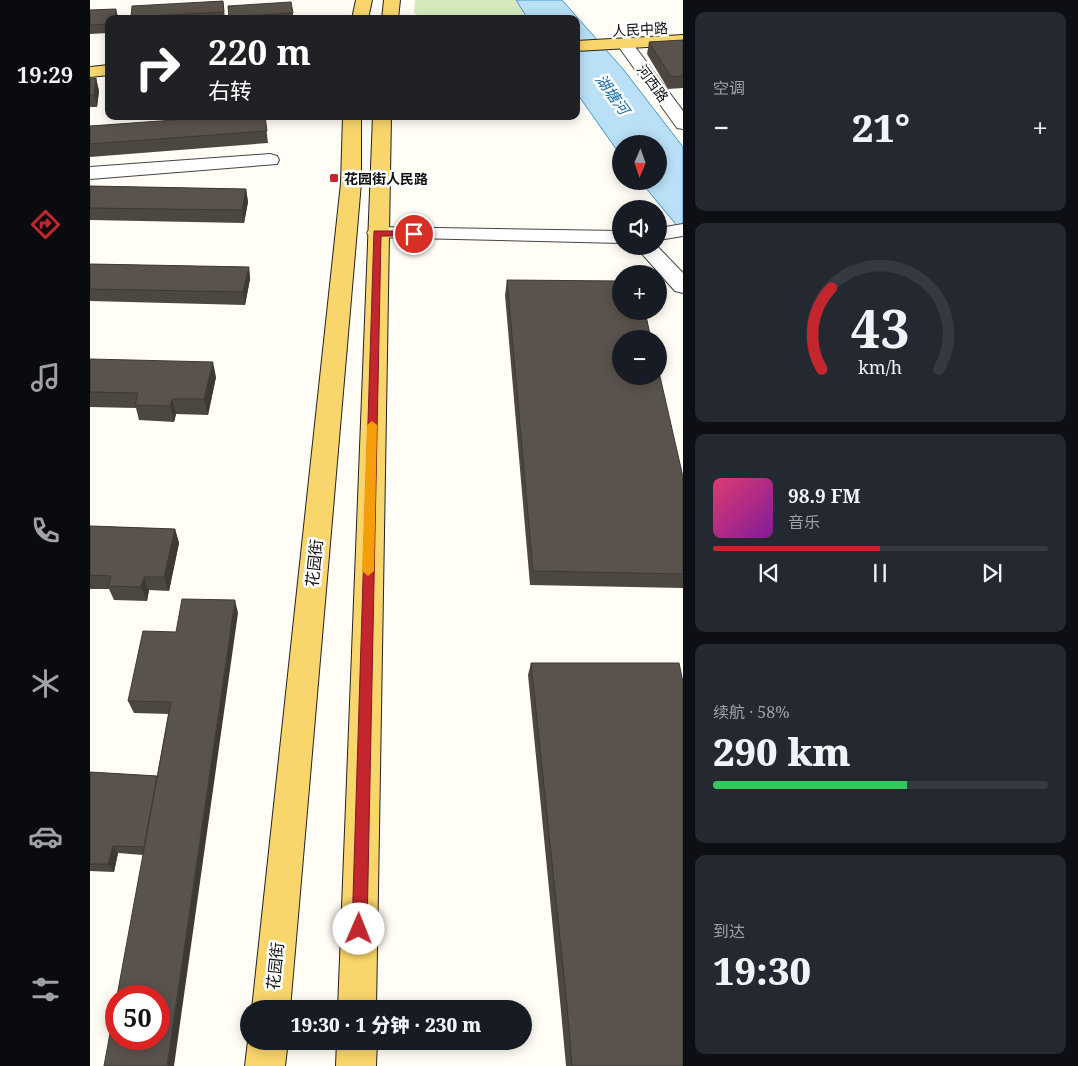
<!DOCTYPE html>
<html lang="zh">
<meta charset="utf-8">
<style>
:root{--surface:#171b24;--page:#242831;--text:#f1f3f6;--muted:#9ea1a6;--line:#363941;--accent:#c4262e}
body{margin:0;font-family:"Noto Serif","Noto Sans SC",serif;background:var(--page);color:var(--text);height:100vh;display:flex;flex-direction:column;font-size:19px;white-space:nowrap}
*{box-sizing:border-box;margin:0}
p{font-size:16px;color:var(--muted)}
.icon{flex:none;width:28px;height:28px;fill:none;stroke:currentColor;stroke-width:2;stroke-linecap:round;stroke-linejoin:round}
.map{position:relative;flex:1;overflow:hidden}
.drawer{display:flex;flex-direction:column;gap:12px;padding:12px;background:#0d0f14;width:395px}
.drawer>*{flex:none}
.hud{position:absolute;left:15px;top:15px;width:475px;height:105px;border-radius:10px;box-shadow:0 2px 12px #0003;background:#202124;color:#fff;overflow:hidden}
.needle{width:32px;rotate:182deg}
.tools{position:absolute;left:522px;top:135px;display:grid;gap:10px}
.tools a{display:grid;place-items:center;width:55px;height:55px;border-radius:50%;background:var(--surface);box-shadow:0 2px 12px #0003;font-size:25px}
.speed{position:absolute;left:15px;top:985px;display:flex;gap:10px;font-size:25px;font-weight:700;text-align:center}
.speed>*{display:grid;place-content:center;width:65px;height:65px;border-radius:50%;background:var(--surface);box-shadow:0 2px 12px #0003;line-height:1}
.speed .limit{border:8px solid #d22;background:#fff;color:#111}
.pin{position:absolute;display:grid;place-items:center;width:42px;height:42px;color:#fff;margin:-21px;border:2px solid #fff;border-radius:50%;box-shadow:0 1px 5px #0007}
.me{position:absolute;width:55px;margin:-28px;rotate:1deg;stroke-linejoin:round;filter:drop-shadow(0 0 4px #0008)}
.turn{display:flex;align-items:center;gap:18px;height:105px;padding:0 20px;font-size:22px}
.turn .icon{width:65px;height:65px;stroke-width:2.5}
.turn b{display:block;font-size:35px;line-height:42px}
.big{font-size:38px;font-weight:800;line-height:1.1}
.drawer .card{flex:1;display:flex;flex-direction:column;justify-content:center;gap:8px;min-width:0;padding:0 18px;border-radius:10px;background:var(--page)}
.drawer .dial{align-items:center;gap:0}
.dial svg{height:130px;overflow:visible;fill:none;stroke:var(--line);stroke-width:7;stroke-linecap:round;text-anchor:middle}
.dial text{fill:var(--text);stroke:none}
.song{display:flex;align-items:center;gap:15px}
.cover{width:60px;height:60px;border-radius:8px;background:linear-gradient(135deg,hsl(340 70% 55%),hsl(290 70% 35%))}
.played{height:5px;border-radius:2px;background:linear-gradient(90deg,var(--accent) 50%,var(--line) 50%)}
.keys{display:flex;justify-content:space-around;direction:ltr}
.heat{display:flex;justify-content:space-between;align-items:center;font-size:28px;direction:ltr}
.charge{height:8px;border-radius:4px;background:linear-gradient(90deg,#34c759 58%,var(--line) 0)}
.trip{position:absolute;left:150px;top:1000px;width:292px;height:50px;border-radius:25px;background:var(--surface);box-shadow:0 2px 12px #0003;font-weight:800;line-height:50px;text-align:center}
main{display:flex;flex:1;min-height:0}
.menu{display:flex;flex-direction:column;width:90px;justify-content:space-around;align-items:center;background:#090b0e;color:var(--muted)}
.menu .icon{width:35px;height:35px}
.menu .on{color:var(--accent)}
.menu b{font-size:22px;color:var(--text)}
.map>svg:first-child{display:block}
.green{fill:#d5ebbd}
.water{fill:#b9e0f7;stroke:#3f96cf}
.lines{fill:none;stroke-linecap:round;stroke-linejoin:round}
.minor-casing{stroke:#444;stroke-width:2}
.major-casing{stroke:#222;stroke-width:2}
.minor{fill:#fff;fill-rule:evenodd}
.major{fill:#f9d66b;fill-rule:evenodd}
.wall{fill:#4d4742}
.shaded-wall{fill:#3f3936}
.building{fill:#5a524d;stroke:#3f3936}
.route{fill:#c4262e;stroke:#7f191e}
.slow{fill:#f59e0b}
.poi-dot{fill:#c4262e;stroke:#fff;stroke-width:2}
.labels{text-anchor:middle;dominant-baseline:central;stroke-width:5;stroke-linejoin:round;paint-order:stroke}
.far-street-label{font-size:14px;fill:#111;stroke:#fff}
.far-poi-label{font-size:14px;font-weight:bold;fill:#111;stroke:#fff;text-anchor:start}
.far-water-label{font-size:15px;font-style:italic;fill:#1768a6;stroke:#fff}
.street-label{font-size:16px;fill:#111;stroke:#fff}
</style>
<main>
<nav class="menu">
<b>19:29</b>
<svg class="icon on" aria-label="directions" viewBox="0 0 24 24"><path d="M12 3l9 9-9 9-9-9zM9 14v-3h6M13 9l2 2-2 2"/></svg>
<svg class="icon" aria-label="music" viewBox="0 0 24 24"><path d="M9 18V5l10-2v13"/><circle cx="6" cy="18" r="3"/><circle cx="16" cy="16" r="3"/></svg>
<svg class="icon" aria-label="phone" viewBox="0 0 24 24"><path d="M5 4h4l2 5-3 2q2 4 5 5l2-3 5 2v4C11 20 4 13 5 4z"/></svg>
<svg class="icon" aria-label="climate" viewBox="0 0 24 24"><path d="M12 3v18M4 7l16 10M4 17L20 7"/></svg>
<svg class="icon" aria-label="car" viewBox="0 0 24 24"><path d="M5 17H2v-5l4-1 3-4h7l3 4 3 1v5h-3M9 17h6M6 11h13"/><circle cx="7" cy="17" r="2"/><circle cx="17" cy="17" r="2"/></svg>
<svg class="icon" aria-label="filters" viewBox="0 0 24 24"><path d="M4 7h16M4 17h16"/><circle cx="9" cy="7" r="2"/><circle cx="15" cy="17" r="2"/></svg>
</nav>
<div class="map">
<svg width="593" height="1066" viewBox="0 0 593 1066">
<rect width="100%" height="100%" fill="#fffdf5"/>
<!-- green -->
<path class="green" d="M325 0H426L438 19H335L324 13Z"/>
<!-- water -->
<path class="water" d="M426 0H472L533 69 593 147V233L550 181H569V144H531V156L486 92V19H438Z"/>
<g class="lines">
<!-- minor casing -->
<g class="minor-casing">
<path id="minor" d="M534 38 540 40 593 111V129L587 128 526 43Z
M180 154 187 156 189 160 187 164 0 179V167Z
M593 224V236L569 240V228Z
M287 227 531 231V243L280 237 277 233 280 229Z
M545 246H567L593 273V293L585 291Z"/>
</g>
<!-- major casing -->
<g class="major-casing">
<path id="major" d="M266 0H282L278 19H262Z
M294 0H310L308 19H292Z
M593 35V45L486 51V41Z
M19 65V75L0 77V67Z
M253 116H271V183L200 1009H162L251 183Z
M283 116H301L286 1009H248Z
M158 1041H198L195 1066H155Z
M247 1041H287L286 1066H246Z"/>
</g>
<!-- minor -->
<use href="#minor" class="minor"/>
<!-- major -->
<use href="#major" class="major"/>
</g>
<!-- wall -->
<path class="wall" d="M133 1 135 19H41V17Z
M138 6 203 13V19H139Z
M0 10 28 17V19H19V33L0 34Z
M593 40V88L578 89 557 54 559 42Z
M6 78 9 91 7 107H0V79Z
M175 116 178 143 0 157V126Z
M0 186 156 189 158 202 154 223 0 220Z
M0 264 159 267 160 279 155 305 0 301Z
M417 280 593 477V588L440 585 415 295Z
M0 359 126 377 118 415 86 414 84 422 49 420 46 408 0 407Z
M0 526 85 529 89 543 79 591 59 590 57 601 24 600 19 589H0Z
M148 613 53 855 28 853 24 872 0 871V772L67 776 78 714 44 713 38 701 86 632Z
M441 663 593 1066H476L471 1011 438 675Z"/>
<!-- shaded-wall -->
<path class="shaded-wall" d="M26 9 28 17V19H25Z
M6 78 9 91 7 107 4 95Z
M156 189 158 202 154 223 152 210Z
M159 267 160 279 155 305 153 292Z
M123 362 126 377 118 415 114 399Z
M82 399 86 414 84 422 80 406Z
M85 529 89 543 79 591 74 577Z
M54 577 59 590 57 601 51 587Z
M145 600 148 613 84 1066H77Z
M23 846 28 853 24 872 18 864Z"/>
<!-- building -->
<path class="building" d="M133 1 134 12 41 17 42 6Z
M201 2 203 13 139 17 138 6Z
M26 9 25 19H19V24L0 25V10Z
M593 40V76L581 77 559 42Z
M6 78 4 95H0V79Z
M140 116H175L177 131 0 144V126Z
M0 186 156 189 152 210 0 208Z
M0 264 159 267 153 292 0 289Z
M417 280 531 281V311H555L561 339H531V376H569V372L593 477V574L443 571Z
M0 359 123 362 114 399H82L80 406 45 405 48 393 0 392Z
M0 526 85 529 74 577H54L51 587 18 586 21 576 0 575Z
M92 599 145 600 77 1066H14L26 1001V1039H69V996H27L81 702 38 701 53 631 86 632Z
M441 663H589L593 682V1066H482L477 1005Z
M0 772 67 776 54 847 23 846 18 864H0Z"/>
<!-- route -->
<path class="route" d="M284 231H324L329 234 324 236H291L277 929 275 935 269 937 264 935 262 929Z"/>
<!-- slow -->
<path class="slow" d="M282 421 287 425 284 571 278 576 272 571 277 425Z"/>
<!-- markers -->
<rect class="poi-dot" x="239" y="173" width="10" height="10" rx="2.5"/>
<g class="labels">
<!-- far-street labels -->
<g class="far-street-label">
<text transform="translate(550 29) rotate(-3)">人民中路</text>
<text transform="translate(563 83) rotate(54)">河西路</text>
</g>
<!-- far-poi labels -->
<g class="far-poi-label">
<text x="254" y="178">花园街人民路</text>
</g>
<!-- far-water labels -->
<g class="far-water-label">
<text transform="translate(523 94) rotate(54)">湖塘河</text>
</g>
<!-- street labels -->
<g class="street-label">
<text transform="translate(224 563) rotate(-84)">花园街</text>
<text transform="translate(185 966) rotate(-84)">花园街</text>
</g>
</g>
</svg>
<div class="tools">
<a><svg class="needle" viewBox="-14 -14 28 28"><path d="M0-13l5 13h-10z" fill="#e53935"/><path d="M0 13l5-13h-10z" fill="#9ea1a6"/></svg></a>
<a><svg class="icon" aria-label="sound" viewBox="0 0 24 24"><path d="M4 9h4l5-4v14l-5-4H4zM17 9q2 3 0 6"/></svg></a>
<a>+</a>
<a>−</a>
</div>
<div class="speed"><div class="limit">50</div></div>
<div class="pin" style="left:324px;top:234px;background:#d93025"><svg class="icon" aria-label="arrive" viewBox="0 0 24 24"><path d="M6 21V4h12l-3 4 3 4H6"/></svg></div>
<svg class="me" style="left:269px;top:929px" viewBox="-20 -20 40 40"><circle r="19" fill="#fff"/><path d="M0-13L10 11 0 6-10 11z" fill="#c4262e"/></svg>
<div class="trip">19:30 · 1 分钟 · 230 m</div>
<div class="hud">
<div class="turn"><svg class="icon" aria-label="right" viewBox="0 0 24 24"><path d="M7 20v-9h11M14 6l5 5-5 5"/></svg><div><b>220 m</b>右转</div></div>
</div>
</div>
<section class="drawer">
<div class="card"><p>空调</p>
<div class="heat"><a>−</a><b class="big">21°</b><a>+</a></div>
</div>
<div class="card dial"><svg viewBox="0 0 100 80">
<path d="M14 69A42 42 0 1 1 86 69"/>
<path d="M14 69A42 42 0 0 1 20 19" stroke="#c4262e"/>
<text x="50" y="56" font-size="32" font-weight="700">43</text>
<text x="50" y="72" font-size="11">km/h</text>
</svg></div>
<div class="card">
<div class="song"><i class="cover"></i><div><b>98.9 FM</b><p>音乐</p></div></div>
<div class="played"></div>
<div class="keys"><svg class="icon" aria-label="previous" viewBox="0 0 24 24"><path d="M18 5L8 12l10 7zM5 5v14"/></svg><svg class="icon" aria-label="pause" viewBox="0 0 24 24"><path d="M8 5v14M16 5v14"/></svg><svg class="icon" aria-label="next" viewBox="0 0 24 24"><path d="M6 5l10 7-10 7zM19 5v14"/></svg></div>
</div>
<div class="card"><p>续航 · 58%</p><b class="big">290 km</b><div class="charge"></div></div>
<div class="card"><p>到达</p><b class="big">19:30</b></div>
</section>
</main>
